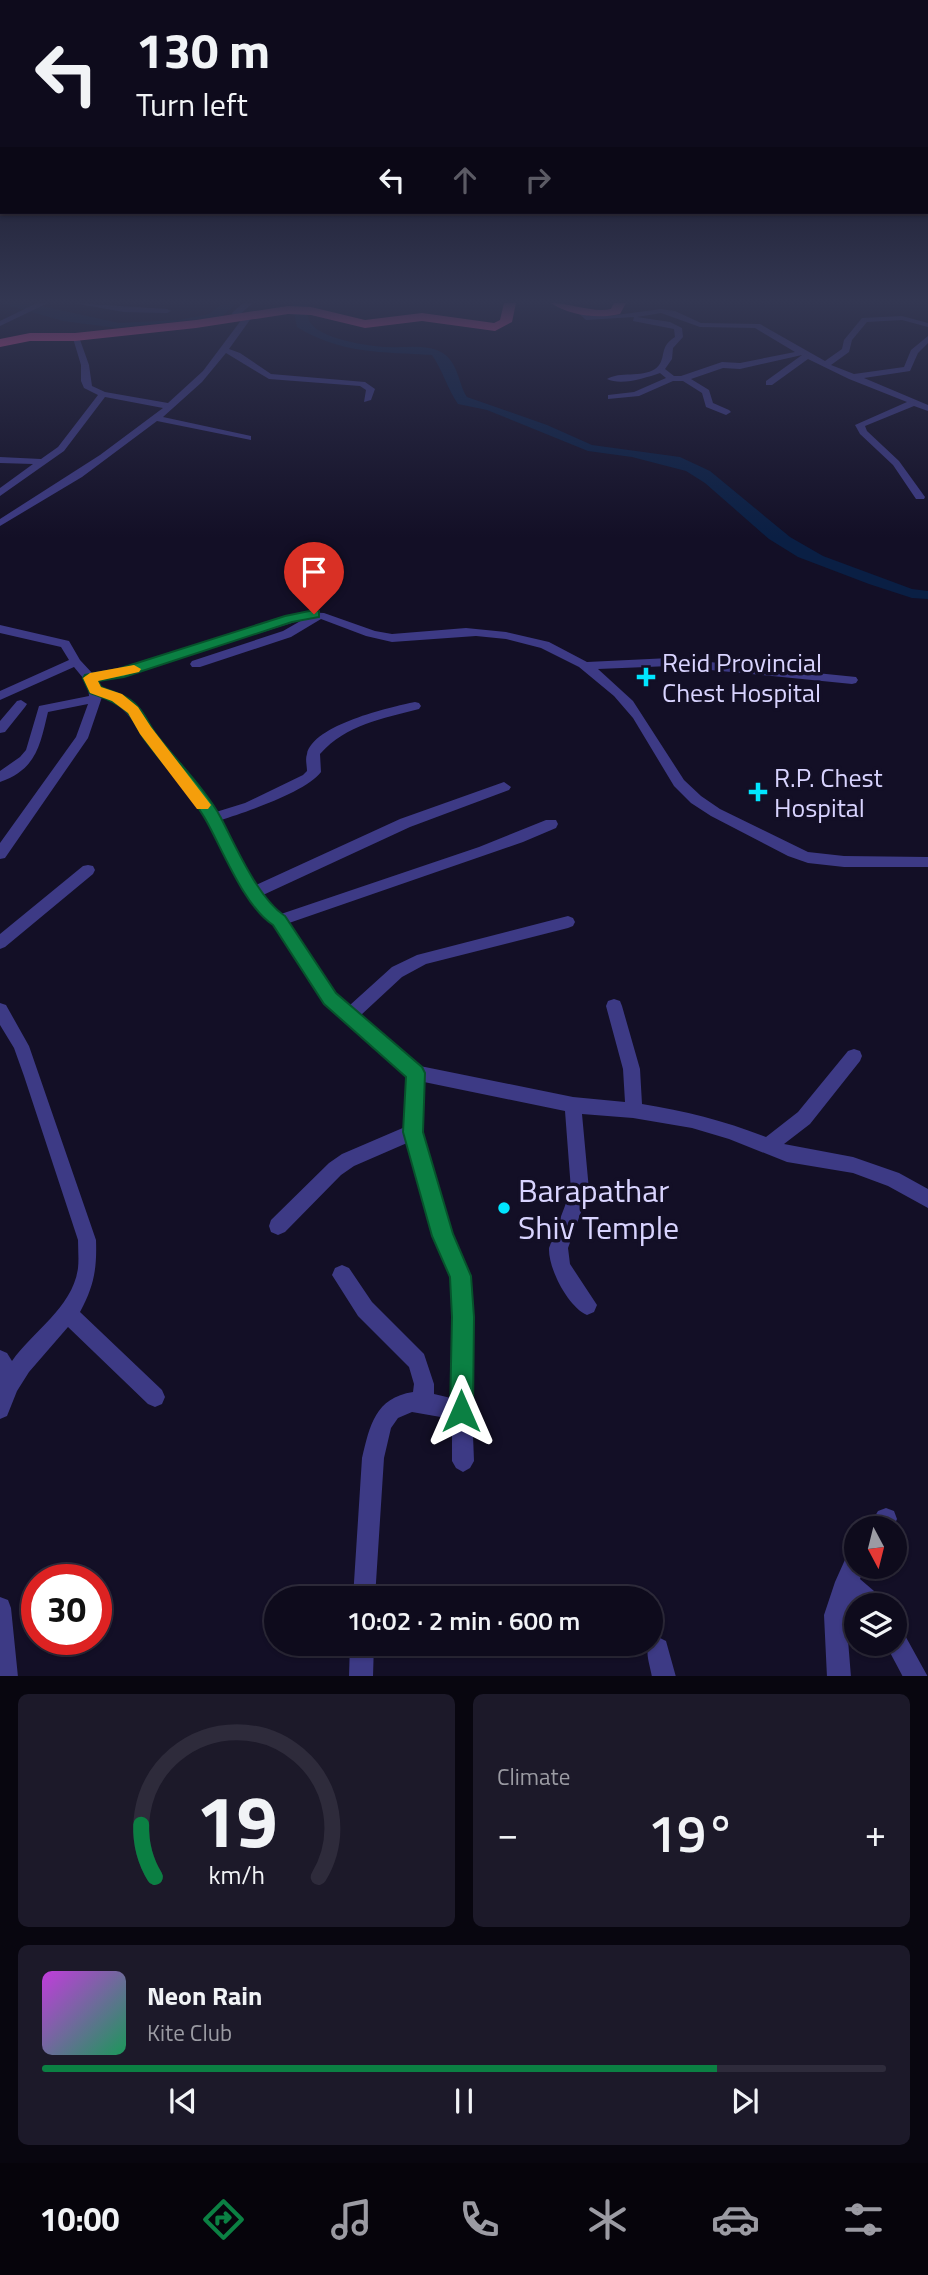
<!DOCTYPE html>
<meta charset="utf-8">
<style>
:root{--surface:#0e0b1c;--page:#1c1929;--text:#f1f3f6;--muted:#9b9ba3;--line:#2e2b3b;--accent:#0b8043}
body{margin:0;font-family:"Titillium Web",sans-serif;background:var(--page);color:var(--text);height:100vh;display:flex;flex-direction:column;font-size:26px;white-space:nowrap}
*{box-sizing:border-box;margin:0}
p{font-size:23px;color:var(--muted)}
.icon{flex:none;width:38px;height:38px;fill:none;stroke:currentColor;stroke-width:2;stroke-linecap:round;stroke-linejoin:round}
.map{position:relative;height:1676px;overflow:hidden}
.drawer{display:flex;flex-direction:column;gap:18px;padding:18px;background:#08060f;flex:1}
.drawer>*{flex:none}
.banner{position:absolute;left:0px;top:0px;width:929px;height:214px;box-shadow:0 2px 5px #0004,0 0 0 2px var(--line);background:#0e0b1c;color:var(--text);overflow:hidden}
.needle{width:46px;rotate:173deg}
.buttons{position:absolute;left:844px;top:1516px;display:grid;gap:14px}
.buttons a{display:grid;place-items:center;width:63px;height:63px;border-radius:50%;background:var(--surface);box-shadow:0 2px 5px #0004,0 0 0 2px var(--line);font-size:35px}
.speed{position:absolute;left:21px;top:1564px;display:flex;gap:14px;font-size:35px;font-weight:700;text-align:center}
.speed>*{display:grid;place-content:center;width:91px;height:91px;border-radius:50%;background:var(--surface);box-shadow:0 2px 5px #0004,0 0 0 2px var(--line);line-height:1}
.speed .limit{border:10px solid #d22;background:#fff;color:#111}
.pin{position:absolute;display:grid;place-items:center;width:60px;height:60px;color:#fff;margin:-72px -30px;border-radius:50% 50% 50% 0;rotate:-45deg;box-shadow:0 0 7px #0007}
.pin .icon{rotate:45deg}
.me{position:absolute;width:77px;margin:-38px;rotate:0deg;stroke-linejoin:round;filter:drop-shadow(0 0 5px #0008)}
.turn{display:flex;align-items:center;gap:24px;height:147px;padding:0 21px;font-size:32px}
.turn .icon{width:91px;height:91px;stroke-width:2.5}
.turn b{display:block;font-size:49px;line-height:60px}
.lanes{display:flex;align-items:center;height:66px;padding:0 21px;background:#0003;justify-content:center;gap:35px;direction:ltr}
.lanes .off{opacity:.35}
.big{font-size:52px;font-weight:600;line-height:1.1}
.drawer .card{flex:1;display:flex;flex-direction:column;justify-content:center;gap:10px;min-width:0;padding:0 24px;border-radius:10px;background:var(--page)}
.drawer .dial{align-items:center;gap:0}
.dial svg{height:182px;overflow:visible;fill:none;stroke:var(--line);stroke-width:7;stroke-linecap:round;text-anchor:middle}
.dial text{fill:var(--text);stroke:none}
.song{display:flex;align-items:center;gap:21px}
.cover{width:84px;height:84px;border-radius:10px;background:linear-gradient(135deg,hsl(290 70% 55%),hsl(150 70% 35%))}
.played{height:7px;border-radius:4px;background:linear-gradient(90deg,var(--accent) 80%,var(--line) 80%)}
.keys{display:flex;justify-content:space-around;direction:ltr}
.heat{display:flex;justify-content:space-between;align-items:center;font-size:38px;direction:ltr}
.drawer .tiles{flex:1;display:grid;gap:18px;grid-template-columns:1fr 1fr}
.card:last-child{grid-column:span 2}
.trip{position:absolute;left:264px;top:1586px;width:399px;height:70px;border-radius:35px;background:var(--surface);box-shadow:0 2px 5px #0004,0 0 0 2px var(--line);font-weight:600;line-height:70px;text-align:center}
.tab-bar{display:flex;height:112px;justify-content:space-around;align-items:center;background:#06040b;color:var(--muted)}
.tab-bar .icon{width:49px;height:49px}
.tab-bar .selected{color:var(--accent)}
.tab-bar b{font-size:32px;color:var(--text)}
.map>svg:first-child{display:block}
.water{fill:#0a1f44}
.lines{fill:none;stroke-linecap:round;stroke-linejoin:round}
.minor{fill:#3d3a85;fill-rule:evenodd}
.highway{fill:#ff4fa3;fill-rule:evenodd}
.route{fill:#0b8043;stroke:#07532c;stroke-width:2}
.slow{fill:#f59e0b}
.poi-dot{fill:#00e5ff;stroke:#130f26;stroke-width:2.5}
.labels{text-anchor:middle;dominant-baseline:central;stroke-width:7;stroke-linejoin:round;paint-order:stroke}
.poi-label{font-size:26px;fill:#d9d4ff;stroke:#130f26;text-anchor:start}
.near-poi-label{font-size:32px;fill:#d9d4ff;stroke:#130f26;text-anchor:start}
</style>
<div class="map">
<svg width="928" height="1677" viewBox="0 0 928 1677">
<rect width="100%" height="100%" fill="#130f26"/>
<!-- water -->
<path class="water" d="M0 303H28L119 323 179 320 209 314 223 303H237L222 316 215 318 117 328 63 321Z
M292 303H308C308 308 307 315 309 320 315 338 370 347 388 347 405 348 425 344 441 352 459 362 458 384 467 397L547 425 592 445 680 457 710 471 790 537 823 556 912 589 928 591V599L912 598 869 584 798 557 769 539 705 483 686 471 632 457 588 451 487 410 458 404C447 388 443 371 432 355 383 352 340 354 297 327Z"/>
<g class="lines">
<!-- minor -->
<path class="minor" d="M37 303H48L0 326V321Z
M73 303 167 309 171 311 167 313 124 312Z
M243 303H253L240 314 239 321H233L232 313Z
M661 309 675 311 701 323 760 324 825 361 842 349 844 340 862 318 902 316 928 323V327L902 320 867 322 852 340 849 352 831 365 854 374 904 367 911 350 928 336V343L918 353 910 371 864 378 928 405V411L914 406 865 426 867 431 899 461 925 497 924 499H916L893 465 860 434 855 425 907 402 849 379 808 359 772 385H766V381L802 355 740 369 723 368 691 379 709 390 713 403 729 410 731 412 726 415 706 407 702 393 683 381H673L639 396 608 399V395L634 392 666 378 660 373C645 378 621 386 607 379 620 371 641 378 655 369 665 362 661 352 667 344 669 341 672 339 675 337L674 329 633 321 634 317 586 320 577 312 581 310 588 316H609ZM661 313 700 327 755 328 795 352 740 363 722 362 681 376H674L665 369 672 359 673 348 683 337 682 328 670 322 637 317Z
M245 315 252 317 229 349 240 353 271 374 365 382 375 389 371 400 364 402 366 390 360 386 269 379 226 353 202 382 163 417 251 436V440L157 421 82 477 0 526V519L100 455 163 408 105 397 64 451 0 496V488L33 464 0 463V457L41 459 58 447 98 395 84 388 81 381V365L72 335 79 337 89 365 92 386 105 392 168 403 203 371Z
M306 612 324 613 375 631 392 634 466 628 506 632 549 642 587 662 670 658 856 677 858 680 856 683 852 684 670 666 598 669 633 701 684 780 701 796 720 809 808 852 844 856 928 857V867H844L808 863 788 856 711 816 691 803 674 786 633 718 614 696 579 667 541 648 506 639 476 636 392 642 366 636 321 619 291 637 200 667H192L190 664 192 661 283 631 304 619 123 676 98 681 101 688 121 696 136 706 152 729 216 812 245 803 303 775 307 771C307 766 305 759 307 754 313 725 390 707 415 702L419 703 421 706 419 709C382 719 347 724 320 754L321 772C306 792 246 812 221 820L256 885 400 819 504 782 511 787 509 790 410 827 263 895 281 914 479 847 546 820H556L558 824 556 828 523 842 289 923 336 993 350 1005 392 967 417 955 568 916 573 918 575 922 573 926 568 928 426 964 402 977 361 1015 420 1066 573 1097 625 1102 623 1069 606 1006 608 1001 614 999 620 1001 622 1006 640 1069 642 1104C685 1111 725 1121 766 1137L798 1112 848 1051 854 1049 860 1051 862 1056 860 1061 810 1124 784 1144 853 1157 899 1173 928 1189V1208L888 1186 853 1173 787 1162 729 1139 692 1128 633 1118 582 1114 589 1190 568 1248 570 1264 597 1305 594 1312 587 1315C568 1307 548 1268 549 1248L571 1190 565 1111 424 1082 422 1132 451 1235 470 1276 473 1317 471 1384 474 1461 470 1468 463 1472 456 1468 452 1461V1419L412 1412 398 1418 391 1428 384 1458 375 1598H353L362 1458C370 1425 375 1398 413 1392L414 1384 409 1367 358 1316 332 1275 335 1268 342 1265 349 1268 372 1302 424 1354 434 1384V1394L451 1398 453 1317 451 1277 433 1236 407 1143 354 1166 341 1175 285 1232 278 1235 271 1232 269 1226 271 1220 329 1163 342 1154 405 1127 407 1076 324 1003 274 925C239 897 228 854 206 817 190 791 168 769 150 745 133 723 129 708 102 697L88 738 5 858 0 859V843L76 737 88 704 48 712C40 745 37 769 0 782V771L20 757 26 750 39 706 89 696 88 684 74 667 0 700V691L69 660 61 647 0 633V625L69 641 80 660 93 674 118 669Z
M21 700 27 704 25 707 5 732 0 733V721L17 701Z
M88 865 93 866 95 870 93 874 5 947 0 949V934L83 866Z
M0 1003 6 1005 29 1046 96 1240C97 1269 94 1286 80 1312L162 1390 165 1397 162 1404 155 1407 148 1404 68 1327 29 1372 17 1391 7 1416 0 1419V1350L7 1353 12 1361C33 1331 73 1307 78 1268 79 1259 78 1249 78 1240L24 1076 14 1048 0 1025Z
M886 1508 894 1511 897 1519 893 1528H868L878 1511Z
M856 1550V1566H865L860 1579 881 1597 884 1605H856L852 1602 846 1615 851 1677H827L824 1615 835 1582 848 1553Z
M0 1597 8 1600 11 1608 18 1677H0Z
M894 1627 902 1630 928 1677H903L885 1643H894Z
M658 1637 666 1641 676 1677H652C649 1660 641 1644 658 1637Z
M350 1643H374L373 1677H349Z"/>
<!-- highway -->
<path class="highway" d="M504 303H516L512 322 495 331 422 321 365 328 311 315 288 314 196 328 75 341H30L0 347V339L30 333H75L196 320 288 306 311 307 365 320 422 313 494 323 500 320Z
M551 303C571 303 592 313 611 309L614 303H626L620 314C598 319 571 316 551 303Z"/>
</g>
<!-- sky -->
<linearGradient id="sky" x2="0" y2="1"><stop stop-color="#0a0815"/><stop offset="0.56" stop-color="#333752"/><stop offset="1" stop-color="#333752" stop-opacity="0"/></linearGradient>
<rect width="928" height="538" fill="url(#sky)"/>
<!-- route -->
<path class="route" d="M314 610 319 611V617L292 622 124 677 98 681 101 687C114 692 129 696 138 707 145 714 149 725 156 734 175 759 207 791 221 818 236 847 258 898 285 916L336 993 422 1067 425 1073 423 1132 453 1234 471 1276 474 1317 473 1411 470 1419 461 1423 453 1419 450 1411 452 1317 450 1277 432 1236 403 1132 406 1077 324 1004 273 925C245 907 223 851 207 822 191 793 165 767 145 740 139 732 135 721 128 713 118 702 103 698 90 693L83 678 85 675 118 669 285 616Z"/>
<!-- slow -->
<path class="slow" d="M134 665 141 669 139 672 98 681 101 687 122 694 138 707 151 727 208 801 211 805 208 809H197L140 734 128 713 112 701 90 693 83 678 90 673Z"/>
<!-- markers -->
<g class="poi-dot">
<path d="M642.5 666.5h7v7h7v7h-7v7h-7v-7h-7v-7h7z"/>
<path d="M754.5 781.5h7v7h7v7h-7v7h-7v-7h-7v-7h7z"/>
<circle cx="504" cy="1208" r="7"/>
</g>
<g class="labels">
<!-- poi labels -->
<g class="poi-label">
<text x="662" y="662">Reid Provincial<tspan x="662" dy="30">Chest Hospital</tspan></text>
<text x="774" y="777">R.P. Chest<tspan x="774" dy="30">Hospital</tspan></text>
</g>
<!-- near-poi labels -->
<g class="near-poi-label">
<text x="518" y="1190">Barapathar<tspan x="518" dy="37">Shiv Temple</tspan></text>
</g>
</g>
</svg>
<div class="buttons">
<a><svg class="needle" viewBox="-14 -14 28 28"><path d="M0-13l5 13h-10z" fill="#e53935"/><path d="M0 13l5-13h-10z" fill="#9b9ba3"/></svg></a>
<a><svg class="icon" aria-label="layers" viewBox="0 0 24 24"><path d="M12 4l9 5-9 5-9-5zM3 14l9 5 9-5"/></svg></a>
</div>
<div class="speed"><div class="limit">30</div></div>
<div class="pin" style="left:314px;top:614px;background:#d93025"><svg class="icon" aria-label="arrive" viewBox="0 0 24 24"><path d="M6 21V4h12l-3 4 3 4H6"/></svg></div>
<svg class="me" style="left:461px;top:1411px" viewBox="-20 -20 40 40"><path d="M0-17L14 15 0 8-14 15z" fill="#0b8043" stroke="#fff" stroke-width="4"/></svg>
<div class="trip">10:02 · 2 min · 600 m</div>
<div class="banner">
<div class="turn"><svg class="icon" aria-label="left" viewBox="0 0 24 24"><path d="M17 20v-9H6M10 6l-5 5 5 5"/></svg><div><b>130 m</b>Turn left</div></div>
<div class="lanes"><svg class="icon" aria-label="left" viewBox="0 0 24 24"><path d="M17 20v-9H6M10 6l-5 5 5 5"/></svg><svg class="icon off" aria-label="ahead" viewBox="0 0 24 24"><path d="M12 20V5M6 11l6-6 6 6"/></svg><svg class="icon off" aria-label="right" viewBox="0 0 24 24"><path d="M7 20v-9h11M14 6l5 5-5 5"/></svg></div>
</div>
</div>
<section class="drawer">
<div class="tiles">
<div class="card dial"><svg viewBox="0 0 100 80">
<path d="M14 69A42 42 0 1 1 86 69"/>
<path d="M14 69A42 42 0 0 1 8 46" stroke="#0b8043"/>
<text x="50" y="56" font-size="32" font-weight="700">19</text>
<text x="50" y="72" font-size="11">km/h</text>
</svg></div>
<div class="card"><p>Climate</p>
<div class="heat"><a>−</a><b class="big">19°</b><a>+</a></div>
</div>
<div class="card">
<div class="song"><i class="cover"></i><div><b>Neon Rain</b><p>Kite Club</p></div></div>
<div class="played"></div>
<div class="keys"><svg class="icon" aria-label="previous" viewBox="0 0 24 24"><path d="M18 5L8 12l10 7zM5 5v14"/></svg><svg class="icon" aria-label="pause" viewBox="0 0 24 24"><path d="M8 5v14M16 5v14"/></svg><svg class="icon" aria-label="next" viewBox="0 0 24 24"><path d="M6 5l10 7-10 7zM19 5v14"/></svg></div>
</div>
</div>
</section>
<nav class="tab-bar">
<b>10:00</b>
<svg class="icon selected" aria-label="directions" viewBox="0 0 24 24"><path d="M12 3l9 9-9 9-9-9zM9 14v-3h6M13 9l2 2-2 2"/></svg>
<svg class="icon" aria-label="music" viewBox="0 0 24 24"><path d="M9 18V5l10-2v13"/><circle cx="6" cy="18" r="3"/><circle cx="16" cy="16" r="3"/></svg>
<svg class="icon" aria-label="phone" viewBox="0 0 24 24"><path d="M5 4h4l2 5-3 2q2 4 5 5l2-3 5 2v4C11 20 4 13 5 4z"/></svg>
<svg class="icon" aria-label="climate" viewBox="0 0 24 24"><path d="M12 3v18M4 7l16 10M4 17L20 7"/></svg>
<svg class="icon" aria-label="car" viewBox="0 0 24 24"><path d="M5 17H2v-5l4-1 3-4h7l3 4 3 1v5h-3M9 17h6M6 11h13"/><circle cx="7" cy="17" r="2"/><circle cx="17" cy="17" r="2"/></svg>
<svg class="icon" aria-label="filters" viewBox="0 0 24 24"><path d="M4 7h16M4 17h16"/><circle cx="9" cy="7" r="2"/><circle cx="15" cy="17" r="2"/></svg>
</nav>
